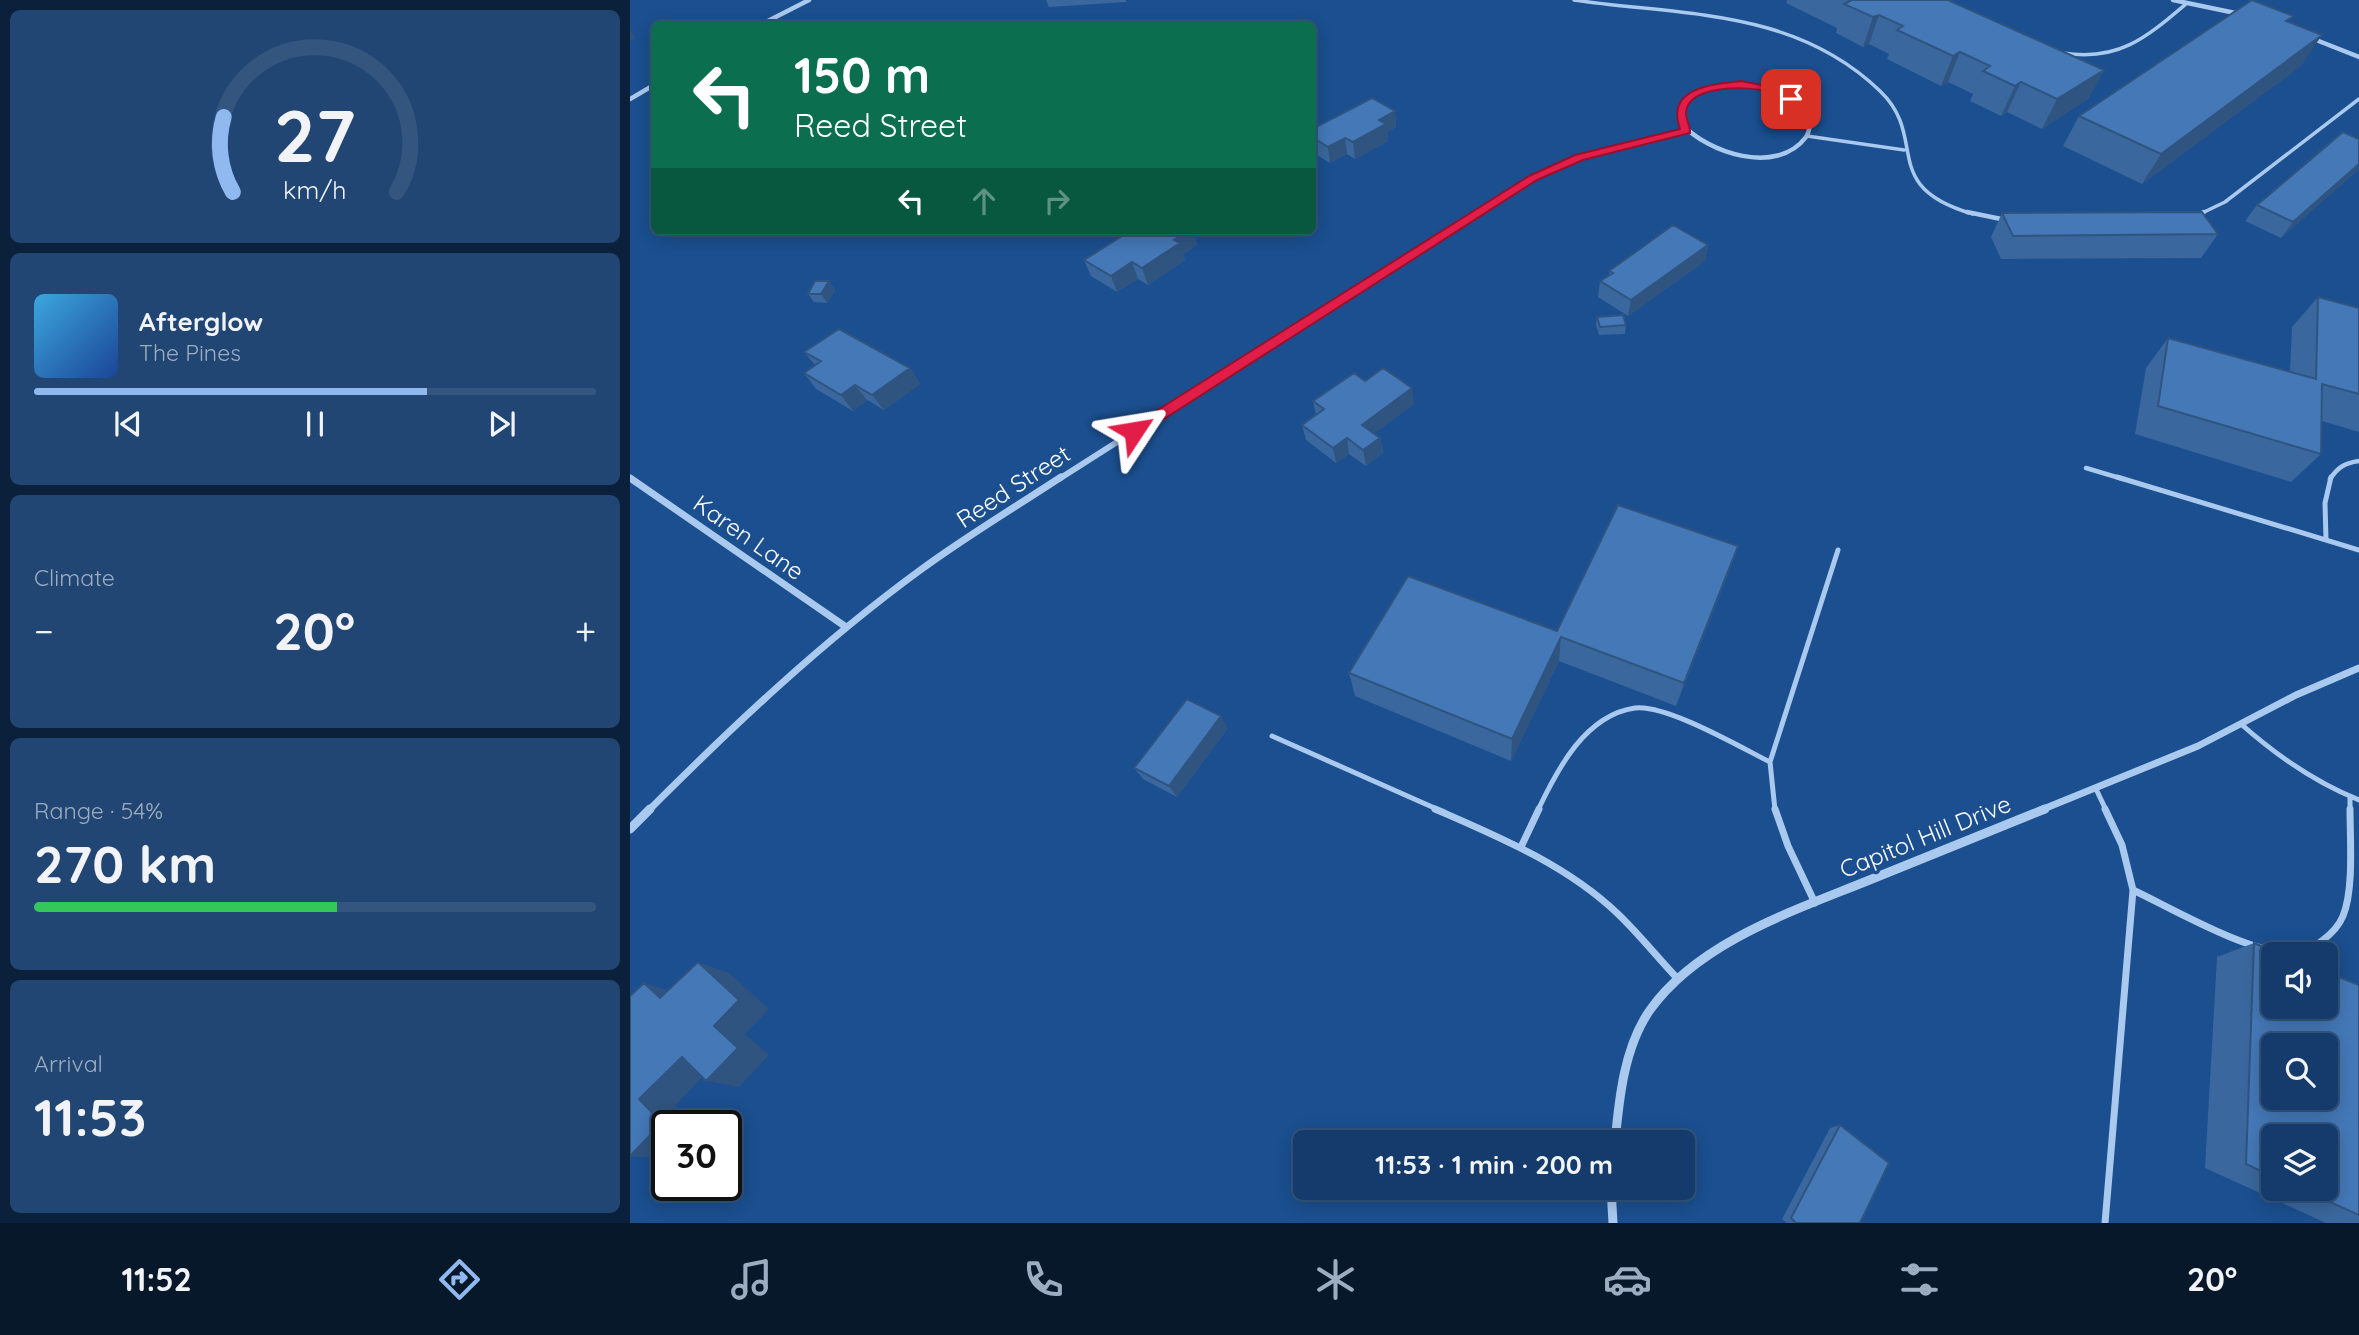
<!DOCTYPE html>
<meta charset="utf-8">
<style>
:root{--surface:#143b6b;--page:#214673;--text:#f1f3f6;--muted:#9dadc1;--line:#33557e;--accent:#90b9f0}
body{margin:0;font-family:Quicksand,sans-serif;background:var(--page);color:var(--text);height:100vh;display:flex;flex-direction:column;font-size:26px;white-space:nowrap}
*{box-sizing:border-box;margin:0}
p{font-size:23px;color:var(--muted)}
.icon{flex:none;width:38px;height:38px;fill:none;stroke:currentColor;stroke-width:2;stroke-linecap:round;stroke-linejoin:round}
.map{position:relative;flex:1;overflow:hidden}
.panel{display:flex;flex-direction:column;gap:10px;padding:10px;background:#0b203b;width:630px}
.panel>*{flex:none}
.hud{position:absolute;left:21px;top:21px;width:665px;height:214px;border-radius:10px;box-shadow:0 4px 18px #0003,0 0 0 2px var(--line);background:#0b6e4f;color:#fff;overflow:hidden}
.tools{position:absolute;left:1631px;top:942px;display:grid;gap:14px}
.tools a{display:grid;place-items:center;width:77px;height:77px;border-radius:10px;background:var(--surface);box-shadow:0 4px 18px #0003,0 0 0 2px var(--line);font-size:35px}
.speed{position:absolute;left:21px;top:1110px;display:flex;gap:14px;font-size:35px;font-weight:700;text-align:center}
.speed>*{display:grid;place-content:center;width:91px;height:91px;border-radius:50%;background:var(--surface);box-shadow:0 4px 18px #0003,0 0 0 2px var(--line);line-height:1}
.speed .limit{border:4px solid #111;border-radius:10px;background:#fff;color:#111}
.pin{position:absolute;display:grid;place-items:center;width:60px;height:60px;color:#fff;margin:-30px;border-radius:14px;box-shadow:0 4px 10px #0006}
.me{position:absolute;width:77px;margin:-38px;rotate:57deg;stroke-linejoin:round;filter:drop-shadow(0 0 5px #0008)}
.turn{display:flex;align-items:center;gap:24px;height:147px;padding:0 28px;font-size:32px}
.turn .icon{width:91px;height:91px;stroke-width:2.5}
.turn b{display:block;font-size:49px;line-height:60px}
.lanes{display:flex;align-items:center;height:66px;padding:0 28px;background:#0003;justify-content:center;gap:35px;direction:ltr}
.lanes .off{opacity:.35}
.big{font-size:52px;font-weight:800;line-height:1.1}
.panel .widget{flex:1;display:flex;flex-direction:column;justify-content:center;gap:10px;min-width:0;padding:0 24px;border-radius:10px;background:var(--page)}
.panel .dial{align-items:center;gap:0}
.dial svg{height:182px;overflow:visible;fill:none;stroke:var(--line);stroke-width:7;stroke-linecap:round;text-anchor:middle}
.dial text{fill:var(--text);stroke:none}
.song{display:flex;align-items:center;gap:21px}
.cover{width:84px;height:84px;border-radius:10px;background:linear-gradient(135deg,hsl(200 70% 55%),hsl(220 70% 35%))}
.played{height:7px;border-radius:4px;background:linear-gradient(90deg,var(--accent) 70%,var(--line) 70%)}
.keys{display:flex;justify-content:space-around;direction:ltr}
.heat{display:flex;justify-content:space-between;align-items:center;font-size:38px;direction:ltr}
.charge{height:10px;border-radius:5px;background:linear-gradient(90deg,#34c759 54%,var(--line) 0)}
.trip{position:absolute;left:663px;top:1130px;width:402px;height:70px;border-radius:10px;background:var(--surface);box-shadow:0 4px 18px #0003,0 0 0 2px var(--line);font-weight:800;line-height:70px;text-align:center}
.tab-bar{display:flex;height:112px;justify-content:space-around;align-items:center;background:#08182b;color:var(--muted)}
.tab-bar .icon{width:49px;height:49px}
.tab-bar .current{color:var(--accent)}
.tab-bar b{font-size:32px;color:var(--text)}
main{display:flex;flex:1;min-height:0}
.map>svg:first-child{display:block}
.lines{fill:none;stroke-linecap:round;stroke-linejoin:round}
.service-far3{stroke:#a9c9ee;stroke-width:3.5}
.service-far2{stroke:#a9c9ee;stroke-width:4.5}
.service-far1{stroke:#a9c9ee;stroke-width:5}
.service{stroke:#a9c9ee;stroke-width:7}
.minor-far3{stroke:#a9c9ee;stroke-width:4.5}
.minor-far2{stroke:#a9c9ee;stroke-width:6}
.minor-far1{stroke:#a9c9ee;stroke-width:7}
.minor{stroke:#a9c9ee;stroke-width:9}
.wall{fill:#3a679d;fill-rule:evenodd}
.shaded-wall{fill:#305480}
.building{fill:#4478b7;stroke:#305480;stroke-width:2;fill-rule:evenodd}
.route{fill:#e11d48;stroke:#92132f;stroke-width:2}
.labels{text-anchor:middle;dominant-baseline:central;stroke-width:7;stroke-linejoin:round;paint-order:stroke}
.street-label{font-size:24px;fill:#fff;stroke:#1b4f8f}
</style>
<main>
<section class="panel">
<div class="widget dial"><svg viewBox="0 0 100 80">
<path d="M14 69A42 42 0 1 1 86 69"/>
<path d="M14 69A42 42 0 0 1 10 36" stroke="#90b9f0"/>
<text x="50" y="56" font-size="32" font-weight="700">27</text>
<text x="50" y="72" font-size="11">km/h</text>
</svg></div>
<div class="widget">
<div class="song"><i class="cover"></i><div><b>Afterglow</b><p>The Pines</p></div></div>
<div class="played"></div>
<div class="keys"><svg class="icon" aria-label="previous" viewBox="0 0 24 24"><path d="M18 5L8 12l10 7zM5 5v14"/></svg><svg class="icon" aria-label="pause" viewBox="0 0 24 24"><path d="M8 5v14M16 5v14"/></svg><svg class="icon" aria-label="next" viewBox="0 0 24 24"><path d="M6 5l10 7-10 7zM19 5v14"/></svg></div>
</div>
<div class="widget"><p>Climate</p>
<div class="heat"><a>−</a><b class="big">20°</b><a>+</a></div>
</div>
<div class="widget"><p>Range · 54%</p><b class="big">270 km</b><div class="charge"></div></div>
<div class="widget"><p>Arrival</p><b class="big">11:53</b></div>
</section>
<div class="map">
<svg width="1729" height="1223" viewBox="0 0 1729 1223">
<rect width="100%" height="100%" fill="#1b4f8f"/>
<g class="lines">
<!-- service-far3 -->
<path class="service-far3" d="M944 0C1052 16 1164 8 1250 91 1300 139 1247 186 1343 214
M1433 53C1489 62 1517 37 1557 3
M1177 136 1274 150
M1570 214 1595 202 1729 99"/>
<!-- service-far2 -->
<path class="service-far2" d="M1337 212 1376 220
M1567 215 1574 212
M1456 468 1493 479
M1700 479C1708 467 1715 463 1729 461"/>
<!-- service-far1 -->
<path class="service-far1" d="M1487 477 1729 550
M1696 540 1695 503 1701 477
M1611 724C1647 756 1684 782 1729 800
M642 736 809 810
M1466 789 1476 810
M1720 797V810
M908 810C927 770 955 715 1005 708 1036 704 1110 747 1140 762
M1145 810 1140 762 1208 550"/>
<!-- service -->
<path class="service" d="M805 809C869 837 937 865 988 914 1009 934 1027 957 1047 978
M1145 809 1158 846 1185 903
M1475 809 1492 845 1503 890C1543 909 1620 954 1663 953 1682 952 1706 933 1713 916 1724 890 1720 838 1720 809
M891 847 909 809
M1475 1223 1503 890"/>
<!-- minor-far3 -->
<path class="minor-far3" d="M1543 0 1610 14
M132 24 179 0
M1681 38 1729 57
M1097 85C1124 85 1166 86 1178 116 1180 123 1180 131 1176 137 1147 176 1077 153 1051 123 1053 92 1071 92 1097 85Z
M0 99 24 85
M845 214 881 191 949 157 1056 131"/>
<!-- minor-far2 -->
<path class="minor-far2" d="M429 479 848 212"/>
<!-- minor-far1 -->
<path class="minor-far1" d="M0 478 216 627
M19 810C104 725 192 642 289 571 335 537 384 508 431 477
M1411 810 1568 746 1666 695 1729 668"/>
<!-- minor -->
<path class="minor" d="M0 829 20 809
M985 1143C989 1099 994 1047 1020 1010 1069 941 1166 910 1242 879 1300 856 1357 832 1415 809
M981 1188 983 1223"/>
</g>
<!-- wall -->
<path class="wall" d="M416 0H496V2L419 7Z
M1157 0H1318L1474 70 1458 99 1412 129 1377 112 1371 116 1340 101 1343 94 1318 82 1311 86 1257 59 1259 54 1239 44 1233 47 1206 33 1207 28 1156 3Z
M1659 23 1672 65 1512 184 1433 146 1449 116Z
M765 111 766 127 757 132 758 141 725 159 717 154 700 163 682 152V129Z
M1729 139V169L1651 238 1615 221 1627 205Z
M1372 213 1588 234 1571 258 1371 259 1361 237Z
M500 231H563L567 245 553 254 555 260 518 285 508 279 487 292 461 276 454 260Z
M1078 245 1075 261 998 316 968 297 970 281 979 275V271Z
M199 281 205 290 197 303 184 302 178 294Z
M1688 297 1729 308V432L1692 421 1691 454 1661 482 1505 434 1516 368 1538 338 1660 372 1662 327Z
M967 317 996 325 995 334 969 335 966 325Z
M174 352 280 368 290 384 254 410 237 400 223 411 186 389 174 373 185 365Z
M735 381 784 404 744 433 750 438 753 453 736 466 719 454 706 463 676 440 672 425 686 415 683 401Z
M1099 572 1046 706 929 661 881 761 725 696 719 673 927 631Z
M598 728 547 797 513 779 504 768Z
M1624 943 1729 985V1223H1696L1575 1168 1587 957ZM1643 1136 1696 1188H1643Z
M1210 1125 1230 1223H1157L1152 1219 1200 1128Z"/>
<!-- shaded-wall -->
<path class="shaded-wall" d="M1249 15 1239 44 1233 47 1243 17Z
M0 30 6 38 0 41Z
M1692 35 1672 65 1512 184 1531 154Z
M1330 52 1318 82 1311 86 1323 56Z
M1474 70 1458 99 1412 129 1427 99Z
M1391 82 1377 112 1371 116 1385 86Z
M765 111 766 127 757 132 758 141 725 159 723 142 749 120Z
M715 138 717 154 700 163 698 147Z
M1729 164V169L1651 238 1663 222Z
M558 231H563L567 245 553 254 555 260 518 285 512 268 544 240Z
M1078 245 1075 261 998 316 1001 300Z
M502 262 508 279 487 292 481 276Z
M199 281 205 290 197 303 191 294Z
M280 368 290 384 254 410 242 395Z
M225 385 237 400 223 411 211 395Z
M782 388 784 404 735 440 732 425Z
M717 438 719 454 706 463 703 448Z
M750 438 753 453 736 466 733 450Z
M1108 546 1099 572 1046 706 1054 683Z
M931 637 929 661 881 761 882 739Z
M591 716 598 728 547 797 539 786Z
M68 962 99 973 139 1009 115 1034 139 1055 109 1087 76 1081Z
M14 983 47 993 30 998Z
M52 1057 85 1064 45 1105 65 1125H37V1159L0 1156 9 1099Z"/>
<!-- building -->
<path class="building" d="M1218 0H1318L1474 70 1427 99 1391 82 1385 86 1353 71 1360 66 1330 52 1323 56 1267 30 1273 26 1249 15 1243 17 1214 4 1220 1Z
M1622 0 1663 16 1656 21 1692 35 1531 154 1449 116Z
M742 98 765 111 749 120 756 124 723 142 715 138 698 147 682 137V129Z
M1713 132 1729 139V164L1663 222 1627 205Z
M1572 212 1588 234 1383 236 1372 213Z
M1043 225 1078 245 1001 300 970 281 983 273 979 271Z
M500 231H558L544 240 550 243 512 268 502 262 481 276 454 260Z
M185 281H199L191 294H178Z
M1688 297 1729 308V394L1692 384 1691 454 1528 406 1538 338 1686 379Z
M993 315 996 325 970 327 967 317Z
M209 329 280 368 242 395 225 385 211 395 174 373 191 361 174 352Z
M753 368 782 388 732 425 750 438 733 450 717 438 703 448 672 425 694 409 683 401 724 373 735 381Z
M988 505 1108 546 1054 683 931 637 882 739 719 673 778 576 927 631Z
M557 699 591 716 539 786 504 768Z
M1624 943 1651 954H1643V1006H1696V972L1729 985V1215L1669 1188H1696V1136H1643V1177L1616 1164ZM1643 1045H1696V1097H1643Z
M68 962 109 1000 84 1026 108 1048 76 1081 52 1057 9 1099 32 1123 0 1156V996L14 983 30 998Z
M1210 1125 1259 1163 1230 1223H1166L1161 1218Z"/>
<!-- route -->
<path class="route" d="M1111 81 1142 87 1166 99 1161 102C1152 99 1144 94 1135 91 1116 86 1059 85 1056 112 1055 119 1061 126 1060 133L953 160 907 180 509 435H499V428L899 176 945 155 1050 129C1035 88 1082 84 1111 81Z"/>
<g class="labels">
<!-- street labels -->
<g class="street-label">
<text transform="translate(383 486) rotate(-33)">Reed Street</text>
<text transform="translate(119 537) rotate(35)">Karen Lane</text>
<text transform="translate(1295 836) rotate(-22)">Capitol Hill Drive</text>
</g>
</g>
</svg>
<div class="tools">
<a><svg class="icon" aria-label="sound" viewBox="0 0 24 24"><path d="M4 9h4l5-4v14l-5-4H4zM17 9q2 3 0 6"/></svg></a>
<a><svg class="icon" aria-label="search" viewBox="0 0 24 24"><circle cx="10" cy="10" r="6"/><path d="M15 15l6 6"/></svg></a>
<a><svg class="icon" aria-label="layers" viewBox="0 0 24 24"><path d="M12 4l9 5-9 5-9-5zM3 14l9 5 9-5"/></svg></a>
</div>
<div class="speed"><div class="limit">30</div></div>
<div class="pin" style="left:1161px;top:99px;background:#d93025"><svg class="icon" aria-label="arrive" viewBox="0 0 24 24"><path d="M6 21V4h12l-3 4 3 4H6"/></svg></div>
<svg class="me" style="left:504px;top:431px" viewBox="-20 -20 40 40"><path d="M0-17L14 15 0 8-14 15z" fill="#e11d48" stroke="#fff" stroke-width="4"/></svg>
<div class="trip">11:53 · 1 min · 200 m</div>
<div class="hud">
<div class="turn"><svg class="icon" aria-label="left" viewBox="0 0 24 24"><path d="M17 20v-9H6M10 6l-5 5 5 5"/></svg><div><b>150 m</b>Reed Street</div></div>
<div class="lanes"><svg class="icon" aria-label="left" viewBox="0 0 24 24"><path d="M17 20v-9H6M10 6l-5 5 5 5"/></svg><svg class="icon off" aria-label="ahead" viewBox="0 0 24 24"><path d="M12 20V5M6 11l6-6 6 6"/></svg><svg class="icon off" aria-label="right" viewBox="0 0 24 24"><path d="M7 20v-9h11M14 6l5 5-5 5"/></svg></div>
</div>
</div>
</main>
<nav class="tab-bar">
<b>11:52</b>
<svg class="icon current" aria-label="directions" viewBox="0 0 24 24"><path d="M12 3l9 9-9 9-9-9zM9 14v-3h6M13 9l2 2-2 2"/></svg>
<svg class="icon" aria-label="music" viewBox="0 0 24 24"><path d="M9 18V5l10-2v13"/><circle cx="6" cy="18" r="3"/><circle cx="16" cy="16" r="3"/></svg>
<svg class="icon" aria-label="phone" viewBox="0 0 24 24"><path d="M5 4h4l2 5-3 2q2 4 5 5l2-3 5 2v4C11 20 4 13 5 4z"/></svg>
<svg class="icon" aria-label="climate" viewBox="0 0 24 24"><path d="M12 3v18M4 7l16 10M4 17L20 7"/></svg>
<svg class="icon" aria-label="car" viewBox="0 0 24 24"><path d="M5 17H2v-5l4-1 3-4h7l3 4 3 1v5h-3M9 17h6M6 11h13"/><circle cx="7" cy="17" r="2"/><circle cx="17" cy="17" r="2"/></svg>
<svg class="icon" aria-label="filters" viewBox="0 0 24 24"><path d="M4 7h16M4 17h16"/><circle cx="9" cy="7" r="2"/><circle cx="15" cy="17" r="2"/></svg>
<b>20°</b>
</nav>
